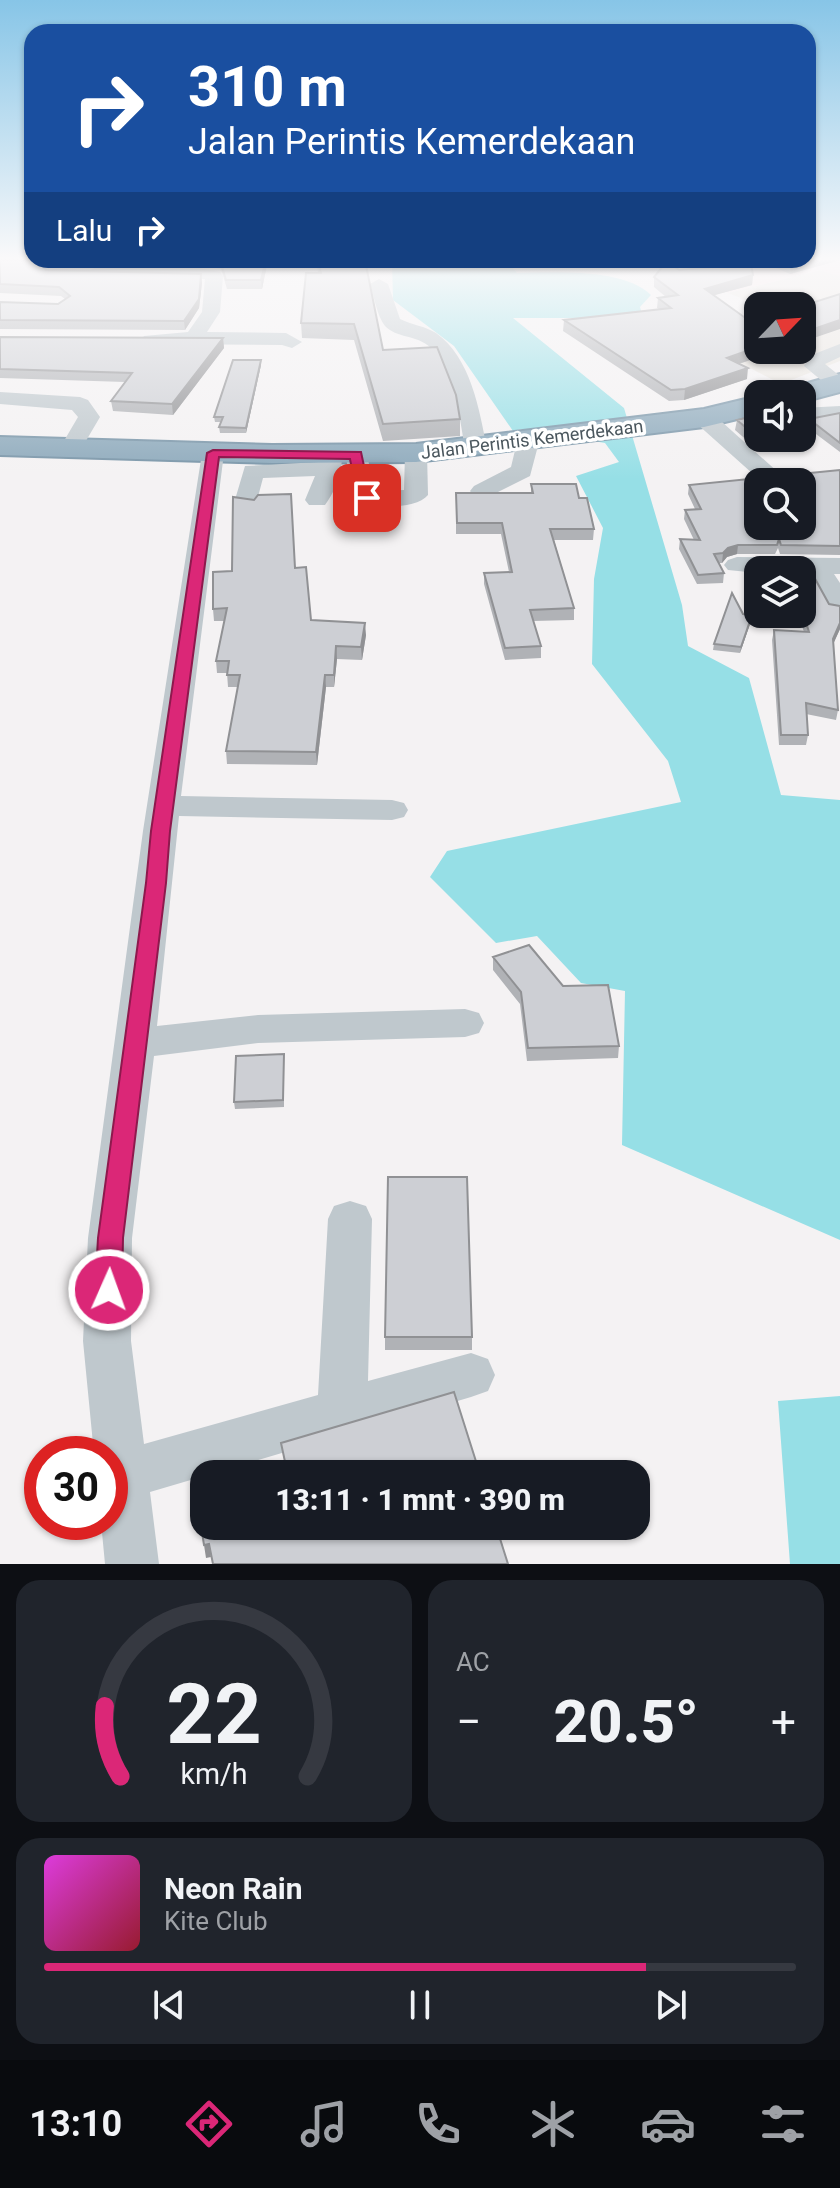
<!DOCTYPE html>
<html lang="id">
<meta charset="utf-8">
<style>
:root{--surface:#171b24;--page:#20242c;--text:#f1f3f6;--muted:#9ea1a6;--line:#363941;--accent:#db2777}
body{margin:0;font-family:Roboto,sans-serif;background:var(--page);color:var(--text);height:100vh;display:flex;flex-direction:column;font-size:30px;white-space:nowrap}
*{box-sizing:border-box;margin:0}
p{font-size:26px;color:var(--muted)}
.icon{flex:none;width:44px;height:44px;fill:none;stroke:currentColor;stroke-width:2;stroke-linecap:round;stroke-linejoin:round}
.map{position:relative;height:1564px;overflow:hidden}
.sheet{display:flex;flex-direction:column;gap:16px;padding:16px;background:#0d0f14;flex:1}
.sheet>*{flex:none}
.banner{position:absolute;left:24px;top:24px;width:792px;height:244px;border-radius:24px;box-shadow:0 2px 6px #0004;background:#1a4fa0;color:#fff;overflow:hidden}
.needle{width:52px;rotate:65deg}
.controls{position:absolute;left:744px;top:292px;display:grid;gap:16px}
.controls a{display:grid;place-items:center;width:72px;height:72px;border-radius:16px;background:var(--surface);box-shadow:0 2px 6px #0004;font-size:40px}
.speed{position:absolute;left:24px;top:1436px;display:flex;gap:16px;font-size:40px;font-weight:700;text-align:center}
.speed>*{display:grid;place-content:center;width:104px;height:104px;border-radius:50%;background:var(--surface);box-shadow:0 2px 6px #0004;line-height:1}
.speed .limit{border:12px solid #d22;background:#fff;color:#111}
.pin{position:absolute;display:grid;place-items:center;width:68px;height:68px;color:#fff;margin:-34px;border-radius:16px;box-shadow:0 4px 12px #0006}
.me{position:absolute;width:88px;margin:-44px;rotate:2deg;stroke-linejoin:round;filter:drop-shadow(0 0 6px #0008)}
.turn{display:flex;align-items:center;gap:28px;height:168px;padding:0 32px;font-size:36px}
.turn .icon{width:104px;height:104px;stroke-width:2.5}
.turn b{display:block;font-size:56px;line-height:68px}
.then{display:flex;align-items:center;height:76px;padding:0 32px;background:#0003;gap:16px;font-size:30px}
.big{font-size:60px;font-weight:800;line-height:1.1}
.sheet .widget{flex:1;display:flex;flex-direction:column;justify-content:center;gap:12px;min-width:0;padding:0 28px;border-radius:24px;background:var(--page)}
.sheet .dial{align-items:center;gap:0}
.dial svg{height:208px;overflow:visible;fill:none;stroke:var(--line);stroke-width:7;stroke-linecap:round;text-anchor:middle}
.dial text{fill:var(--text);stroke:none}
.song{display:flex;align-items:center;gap:24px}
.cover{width:96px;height:96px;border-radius:12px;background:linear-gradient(135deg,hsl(300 70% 55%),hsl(350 70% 35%))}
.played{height:8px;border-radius:4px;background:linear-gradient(90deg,var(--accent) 80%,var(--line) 80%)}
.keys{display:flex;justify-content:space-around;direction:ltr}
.heat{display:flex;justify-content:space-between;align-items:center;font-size:44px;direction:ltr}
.sheet .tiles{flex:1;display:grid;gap:16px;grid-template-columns:1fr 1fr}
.widget:last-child{grid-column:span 2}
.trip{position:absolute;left:190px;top:1460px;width:460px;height:80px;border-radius:24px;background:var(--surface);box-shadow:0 2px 6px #0004;font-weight:800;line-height:80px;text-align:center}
.menu{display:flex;height:128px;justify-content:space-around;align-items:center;background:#090b0e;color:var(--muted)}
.menu .icon{width:56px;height:56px}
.menu .on{color:var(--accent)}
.menu b{font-size:36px;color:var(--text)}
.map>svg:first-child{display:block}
.commercial{fill:#eae6e0}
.medical{fill:#fae6e7}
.water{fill:#96dfe6}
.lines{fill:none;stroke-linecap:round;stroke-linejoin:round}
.highway-casing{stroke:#7995a8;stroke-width:4}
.minor{fill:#bfc8cd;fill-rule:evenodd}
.highway{fill:#8eaabc;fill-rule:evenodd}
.wall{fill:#b0b2b6}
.shaded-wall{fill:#909194}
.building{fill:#cdcfd4;stroke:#909194;stroke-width:2;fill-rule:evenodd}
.route{fill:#db2777;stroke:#8e194d;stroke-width:2}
.labels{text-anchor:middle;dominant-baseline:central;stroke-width:7;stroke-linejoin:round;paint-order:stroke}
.far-street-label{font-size:18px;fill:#4b575e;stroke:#fff}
</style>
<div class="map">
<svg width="840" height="1564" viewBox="0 0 840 1564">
<rect width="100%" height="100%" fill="#f4f2f3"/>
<!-- commercial -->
<path class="commercial" d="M820 270 840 276V361L781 384 704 344 758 350H802V306H761L728 293Z"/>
<!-- medical -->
<path class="medical" d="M750 260H840V276L820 270 728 293 703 281 755 264Z"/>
<!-- water -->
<path class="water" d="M392 260H514L510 264 517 273C554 272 624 268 651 295L640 307 642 314 607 318H513L624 408 682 605 688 646 749 678 781 795 840 800V1240L622 1145 625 991 581 983 537 936 496 943 430 877 447 851 681 802 668 761 592 664 594 579 603 528 576 476 619 462 605 443 522 429 513 431 454 346 393 300Z
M840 1396V1564H790L778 1401Z"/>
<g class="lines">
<!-- highway casing -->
<g class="highway-casing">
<path id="highway" d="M840 374V392L802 402V394H786L790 388Z
M758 396V414L704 427 416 462 272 463 0 455V437L272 445 416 444 704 409Z"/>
</g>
<!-- minor -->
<path class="minor" d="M96 267 199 268 220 272 223 276 220 312 207 332 286 333 302 342 292 348 282 345 144 344 141 340 144 336 188 332 202 312 205 279 90 276 87 272Z
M379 279 388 284 400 319C412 325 425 326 436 333 471 358 479 409 487 448L484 453H468L465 448C459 416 455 371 430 347 417 335 396 338 385 326 377 316 374 296 370 284Z
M840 344V357L825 364 840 376V392L833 390 804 366 809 356Z
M0 392 80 397 88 400 100 417 80 451H64L61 446 78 417 72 410 0 404Z
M840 406V418L802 420V408Z
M704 411 712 413 780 474 784 479 782 482H762L696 423 693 418Z
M528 435 539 442 530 476 490 496H474L470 491 474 486 511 467 517 442Z
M213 446 221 448 224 453 181 796 392 800 404 803 408 810 404 817 392 820 179 816 157 1026 258 1015 465 1009 479 1013 484 1023 479 1033 465 1037 258 1043 154 1056 132 1238 131 1341 144 1444 318 1395 328 1219 334 1206 350 1201 366 1206 372 1219 368 1381 471 1353 488 1359 495 1375 488 1391 471 1397 150 1492 159 1564H105L101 1522H110V1454H94L83 1341 88 1238 143 831 202 453 205 448Z
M416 446 424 448 427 453 428 495C416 510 372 508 356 501L345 455 348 450H364L367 455 375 491 404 490 405 453 408 448Z
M331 448 339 450C347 466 335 491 325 505H309L305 500 315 476 263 478 255 508H237L234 503 245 466 319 462 323 450Z
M737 557 840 558V574H834L840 583V614L830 612 808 573H802V570H758V573L728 570 724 565 728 560Z"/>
<!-- highway -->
<use href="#highway" class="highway"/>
</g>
<!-- wall -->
<path class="wall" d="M0 260H268L262 289H227L221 269 199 265 53 264 45 269 46 270 201 274 202 283 199 308 185 330 0 329V302L58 304 65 299 61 296 0 293Z
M316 260H365L383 350 460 419V436L383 441 354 340 302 338 301 323 318 273Z
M758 260H840L790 274Z
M679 270 753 275 752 285 714 295 758 350H780L739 364 747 379 684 400 669 401 563 331 564 320 659 309 657 308 658 298 666 297 654 287V277Z
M0 337 223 338 224 348 173 415 113 411 111 401 125 382 0 378Z
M261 365 246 433H220L219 427 221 422H215L214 417Z
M840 413V452L808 428 809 419Z
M737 420 803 439 757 449 735 430Z
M840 470V555L780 554 778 548 775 554H737L727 557 722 563H719L724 573 723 583 697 584 679 549 680 539 694 540 684 519 685 510 695 509 688 494 689 485Z
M531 484 579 498 594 529 593 540H554L574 608V620L533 621 541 646V658L505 660 484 584V573L509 572 501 534H456V493H531Z
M787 563 808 566 829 604 840 606V629L833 644 838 710 836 720 806 714 808 735 806 745H779L772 640 774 630 804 632 798 614H802V570H786Z
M295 568 311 620 366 635 362 660 337 659 334 687H326L317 765 227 764 226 751 238 687H228L227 673H217L216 661 225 621H214L213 609Z
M743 614 751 621 740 653 713 650 714 644Z
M493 957 619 1046 618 1058 527 1061 520 1004 493 970Z
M284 1054V1107L235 1109 234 1102Z
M385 1337H472V1350H385Z"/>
<!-- shaded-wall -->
<path class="shaded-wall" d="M44 260H52L53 264 41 271 40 263Z
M266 260H268L262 289 261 280Z
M792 260H840L790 274Z
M201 274 202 283 199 308 185 330 184 321Z
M753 275 752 285 704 298 705 289Z
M840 320V329L802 342V333Z
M223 338 224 348 173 415 172 404Z
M758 347V350H780L726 368 727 358Z
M261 360V365L246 433V428Z
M748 368 747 379 684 400 685 389Z
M802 429H805L803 439 757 449 759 438H802Z
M738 545 737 554 727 557 722 563 723 553 728 548Z
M752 615 751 621 740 653 741 647Z
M365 623 366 635 362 660 361 647Z
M840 623V629L831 649 833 639Z
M336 646 337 659 334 687V675Z
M325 675 326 687 317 765 316 752Z
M209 1544 211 1557 206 1558 204 1545Z"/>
<!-- building -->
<path class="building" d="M0 260H44L40 263 46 270 201 274 199 299 184 321 0 320V302L58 304 70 296 59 287 0 284Z
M218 260H266L261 280H226L220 260Z
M318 260H365L383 350 437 347 456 395 460 419 383 424 354 324 301 323 306 273H321Z
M667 261 679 270 751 264 753 275 705 289 751 322 758 320V347L727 358 748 368 685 389 671 390 564 320 671 308 658 298 678 295 654 277Z
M840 294V320L802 333V306Z
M0 337 223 338 172 404 111 401 132 373 0 369Z
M233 360H261L246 428 219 427 223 417H214Z
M840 413V443L809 419Z
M758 415V438L737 420Z
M840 470V546L781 545 779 539 777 545H738L728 548 723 553 714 554 724 573 698 575 680 539 700 540 685 510 701 509 689 485ZM758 482H802V526H758Z
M531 484H576L579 498H587L594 529H550L574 608 530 610 541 646 505 648 484 573 512 572 502 523H457L456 493H533Z
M291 494 295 568 306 567 311 620 365 623 361 647 336 646 334 675H325L316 752 226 751 240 675H227L229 661H216L227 608 213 609V572L232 571 233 497 254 500 258 495Z
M787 563 808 566 829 604 840 606V623L833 639 838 710 806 703 808 735H781L774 630 809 632 802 610V570H789Z
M732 593 743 614 752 615 741 647 714 644Z
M529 945 563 986 608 985 619 1046 528 1048 521 992 493 957Z
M284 1054 283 1100 234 1102 236 1056Z
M388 1177H467L472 1337H385Z
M454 1392 480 1474H274L287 1471 281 1443Z
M204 1491V1526H496L508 1564H213L209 1544 204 1545 196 1493Z"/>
<!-- sky -->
<linearGradient id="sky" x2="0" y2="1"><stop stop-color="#87c5e7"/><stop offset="0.54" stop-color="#faf9fa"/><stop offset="1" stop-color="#faf9fa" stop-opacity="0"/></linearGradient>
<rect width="840" height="479" fill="url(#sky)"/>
<!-- route -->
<path class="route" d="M213 450 361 452 370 494 374 498 367 502 357 496 350 459 219 457 170 831 166 883 123 1238 122 1290 118 1298 109 1301 99 1298 95 1290 98 1238 146 883 151 831 207 453Z"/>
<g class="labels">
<!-- far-street labels -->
<g class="far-street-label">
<text transform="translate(532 439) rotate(-7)">Jalan Perintis Kemerdekaan</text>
</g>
</g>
</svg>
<div class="controls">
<a><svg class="needle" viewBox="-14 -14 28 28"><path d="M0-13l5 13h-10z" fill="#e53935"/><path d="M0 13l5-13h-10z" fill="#9ea1a6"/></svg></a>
<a><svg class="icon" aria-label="sound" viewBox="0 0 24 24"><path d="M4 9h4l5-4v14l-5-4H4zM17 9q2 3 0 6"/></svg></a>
<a><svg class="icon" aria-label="search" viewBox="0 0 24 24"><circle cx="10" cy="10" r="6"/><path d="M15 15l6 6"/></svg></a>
<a><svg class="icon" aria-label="layers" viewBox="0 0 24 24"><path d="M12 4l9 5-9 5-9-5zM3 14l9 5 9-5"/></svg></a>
</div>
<div class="speed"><div class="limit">30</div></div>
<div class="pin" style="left:367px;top:498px;background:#d93025"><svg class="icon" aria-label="arrive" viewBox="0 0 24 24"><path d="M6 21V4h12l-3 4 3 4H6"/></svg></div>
<svg class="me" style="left:109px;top:1290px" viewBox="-20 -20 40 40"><circle r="17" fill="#db2777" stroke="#fff" stroke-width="3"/><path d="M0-11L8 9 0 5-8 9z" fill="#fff"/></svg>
<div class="trip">13:11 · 1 mnt · 390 m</div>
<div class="banner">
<div class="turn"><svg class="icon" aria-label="right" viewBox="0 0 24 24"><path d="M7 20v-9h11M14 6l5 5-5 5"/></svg><div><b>310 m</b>Jalan Perintis Kemerdekaan</div></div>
<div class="then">Lalu<svg class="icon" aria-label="right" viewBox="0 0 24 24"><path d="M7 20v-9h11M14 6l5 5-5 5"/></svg></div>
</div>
</div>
<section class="sheet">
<div class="tiles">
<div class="widget dial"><svg viewBox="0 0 100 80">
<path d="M14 69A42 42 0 1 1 86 69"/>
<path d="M14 69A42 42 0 0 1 8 42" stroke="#db2777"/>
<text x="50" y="56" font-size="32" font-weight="700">22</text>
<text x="50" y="72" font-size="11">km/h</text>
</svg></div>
<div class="widget"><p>AC</p>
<div class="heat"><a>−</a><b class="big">20.5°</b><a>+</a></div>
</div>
<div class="widget">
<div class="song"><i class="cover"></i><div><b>Neon Rain</b><p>Kite Club</p></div></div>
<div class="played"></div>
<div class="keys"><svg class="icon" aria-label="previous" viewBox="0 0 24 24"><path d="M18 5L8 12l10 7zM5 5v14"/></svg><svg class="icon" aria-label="pause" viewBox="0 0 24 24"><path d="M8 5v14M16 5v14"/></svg><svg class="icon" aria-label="next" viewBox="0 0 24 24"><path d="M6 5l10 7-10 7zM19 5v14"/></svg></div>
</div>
</div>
</section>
<nav class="menu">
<b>13:10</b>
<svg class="icon on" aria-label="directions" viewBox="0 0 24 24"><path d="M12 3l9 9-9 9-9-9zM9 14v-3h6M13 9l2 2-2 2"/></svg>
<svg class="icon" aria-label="music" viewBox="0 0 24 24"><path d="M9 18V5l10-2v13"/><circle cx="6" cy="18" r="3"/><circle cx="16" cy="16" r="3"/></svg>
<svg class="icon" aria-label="phone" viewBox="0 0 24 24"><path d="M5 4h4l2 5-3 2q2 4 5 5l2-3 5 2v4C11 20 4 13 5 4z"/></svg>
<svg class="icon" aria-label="climate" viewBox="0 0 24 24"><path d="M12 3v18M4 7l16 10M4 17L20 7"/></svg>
<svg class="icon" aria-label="car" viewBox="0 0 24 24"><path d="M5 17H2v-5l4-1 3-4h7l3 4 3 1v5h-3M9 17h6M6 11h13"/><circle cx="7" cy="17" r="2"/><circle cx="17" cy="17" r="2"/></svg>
<svg class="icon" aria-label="filters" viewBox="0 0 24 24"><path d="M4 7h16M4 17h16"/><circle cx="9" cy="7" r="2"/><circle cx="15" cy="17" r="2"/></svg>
</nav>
